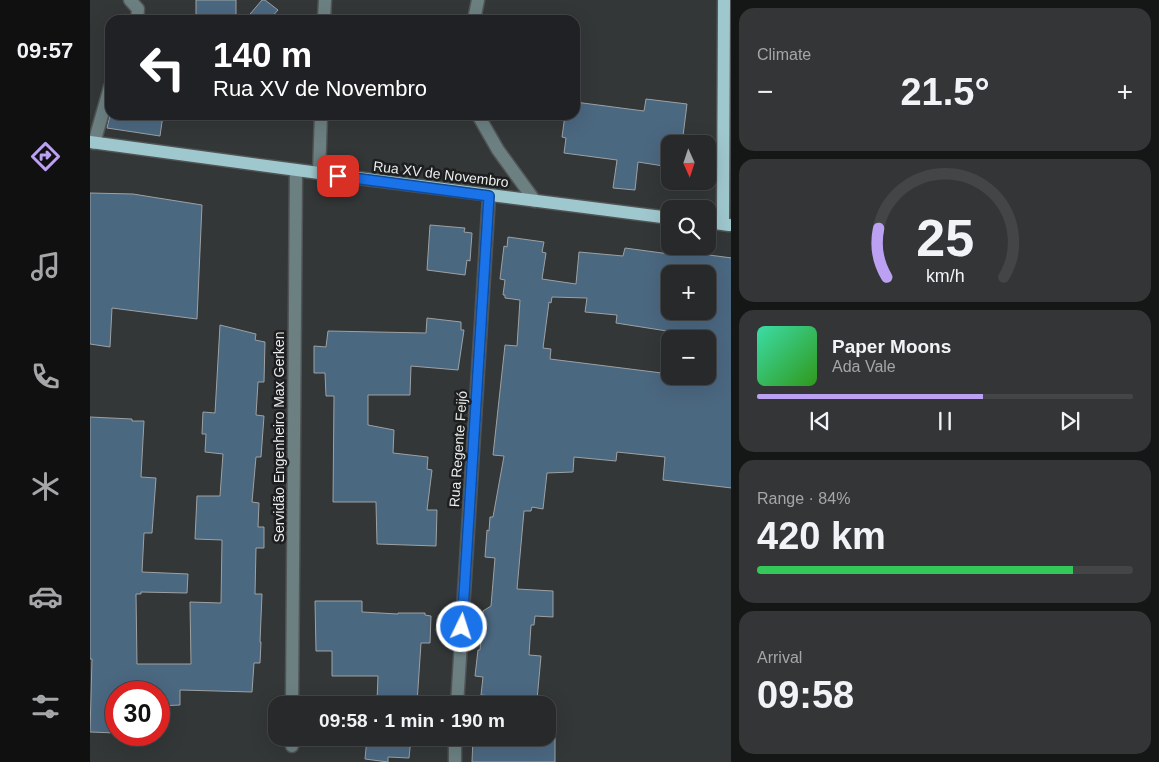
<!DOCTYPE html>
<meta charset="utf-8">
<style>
:root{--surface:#27292a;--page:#333536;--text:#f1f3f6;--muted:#a4a6a8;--line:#434547;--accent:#bca0f2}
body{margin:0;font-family:Helvetica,sans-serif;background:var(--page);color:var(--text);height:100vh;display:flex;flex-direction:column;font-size:19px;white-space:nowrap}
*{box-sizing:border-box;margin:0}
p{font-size:16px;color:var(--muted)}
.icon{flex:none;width:28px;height:28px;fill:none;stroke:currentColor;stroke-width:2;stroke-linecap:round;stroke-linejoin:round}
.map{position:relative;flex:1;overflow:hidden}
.sheet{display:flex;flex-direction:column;gap:8px;padding:8px;background:#151717;width:428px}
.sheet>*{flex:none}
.banner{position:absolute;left:15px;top:15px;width:475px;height:105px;border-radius:15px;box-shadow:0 5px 20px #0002,0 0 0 1px var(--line);background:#202124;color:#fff;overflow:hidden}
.needle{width:32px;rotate:177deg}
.fabs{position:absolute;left:571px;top:135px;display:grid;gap:10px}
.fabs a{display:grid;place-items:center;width:55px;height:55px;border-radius:10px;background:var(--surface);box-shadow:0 5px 20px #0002,0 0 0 1px var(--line);font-size:25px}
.speed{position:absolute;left:15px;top:681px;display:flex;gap:10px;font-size:25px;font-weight:700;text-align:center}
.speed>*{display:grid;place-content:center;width:65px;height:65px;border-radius:50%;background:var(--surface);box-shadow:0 5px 20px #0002,0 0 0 1px var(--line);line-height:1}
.speed .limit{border:8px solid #d22;background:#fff;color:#111}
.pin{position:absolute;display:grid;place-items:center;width:42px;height:42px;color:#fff;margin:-21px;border-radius:10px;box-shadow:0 2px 8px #0006}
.me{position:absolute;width:55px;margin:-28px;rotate:4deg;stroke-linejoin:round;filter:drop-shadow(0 0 4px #0008)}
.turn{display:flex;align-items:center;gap:18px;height:105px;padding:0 25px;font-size:22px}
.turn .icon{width:65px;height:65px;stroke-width:2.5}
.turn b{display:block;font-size:35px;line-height:42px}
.big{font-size:38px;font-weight:800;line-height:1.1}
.sheet .tile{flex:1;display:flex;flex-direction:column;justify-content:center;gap:8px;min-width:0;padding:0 18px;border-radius:15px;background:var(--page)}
.sheet .dial{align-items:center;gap:0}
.dial svg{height:130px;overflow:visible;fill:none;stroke:var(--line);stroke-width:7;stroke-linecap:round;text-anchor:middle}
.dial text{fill:var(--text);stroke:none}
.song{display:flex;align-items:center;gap:15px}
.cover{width:60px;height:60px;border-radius:8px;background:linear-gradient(135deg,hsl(160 70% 55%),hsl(110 70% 35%))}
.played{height:5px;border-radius:2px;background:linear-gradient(90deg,var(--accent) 60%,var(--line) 60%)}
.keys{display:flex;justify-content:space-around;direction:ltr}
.heat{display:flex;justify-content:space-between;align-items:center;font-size:28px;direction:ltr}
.charge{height:8px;border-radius:4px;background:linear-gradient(90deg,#34c759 84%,var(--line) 0)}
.trip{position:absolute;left:178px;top:696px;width:288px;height:50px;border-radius:15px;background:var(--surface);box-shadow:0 5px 20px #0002,0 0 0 1px var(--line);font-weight:800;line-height:50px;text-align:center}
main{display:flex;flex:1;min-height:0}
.tab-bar{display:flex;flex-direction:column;width:90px;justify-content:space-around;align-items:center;background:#101011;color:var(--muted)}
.tab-bar .icon{width:35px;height:35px}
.tab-bar .on{color:var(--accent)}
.tab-bar b{font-size:22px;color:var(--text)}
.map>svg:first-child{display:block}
.building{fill:#4b6881;stroke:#9ea1a3;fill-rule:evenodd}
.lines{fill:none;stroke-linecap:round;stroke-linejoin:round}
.minor-casing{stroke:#515455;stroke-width:15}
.major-casing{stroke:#515455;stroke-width:15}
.minor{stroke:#6c8082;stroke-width:12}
.major{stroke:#9fc8ce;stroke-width:12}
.route-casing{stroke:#114b97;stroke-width:12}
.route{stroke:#1a73e8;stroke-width:9}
.labels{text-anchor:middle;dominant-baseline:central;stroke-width:5;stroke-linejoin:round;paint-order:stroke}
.street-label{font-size:14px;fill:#ebedee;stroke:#1d1e1e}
</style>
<main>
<nav class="tab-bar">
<b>09:57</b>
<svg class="icon on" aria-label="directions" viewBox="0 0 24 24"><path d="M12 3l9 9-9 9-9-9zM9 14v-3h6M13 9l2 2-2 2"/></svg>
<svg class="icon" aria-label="music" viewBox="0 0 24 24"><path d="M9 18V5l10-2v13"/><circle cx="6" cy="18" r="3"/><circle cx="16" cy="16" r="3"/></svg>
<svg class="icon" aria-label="phone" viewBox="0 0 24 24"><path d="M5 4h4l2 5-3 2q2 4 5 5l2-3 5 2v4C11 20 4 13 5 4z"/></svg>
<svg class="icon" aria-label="climate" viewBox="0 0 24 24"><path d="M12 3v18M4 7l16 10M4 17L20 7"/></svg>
<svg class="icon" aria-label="car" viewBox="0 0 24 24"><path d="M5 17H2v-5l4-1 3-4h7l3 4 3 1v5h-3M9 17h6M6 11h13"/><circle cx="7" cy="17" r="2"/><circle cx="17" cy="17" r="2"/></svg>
<svg class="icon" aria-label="filters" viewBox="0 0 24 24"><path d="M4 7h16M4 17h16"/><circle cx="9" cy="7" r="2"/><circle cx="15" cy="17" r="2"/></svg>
</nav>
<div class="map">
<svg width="642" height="762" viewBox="0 0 642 762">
<rect width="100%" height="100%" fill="#343738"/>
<!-- building -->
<path class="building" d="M106 0H146V20H106Z
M172 0H175L188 10 179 20H155Z
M556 99 597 104 592 144H580V167L548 162 545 190 523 188 527 160 474 153 476 138 472 137 475 115H485V102L554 111Z
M20 115H73L70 136 17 128Z
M0 193 43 194 112 205 107 319 22 308 20 347 0 344Z
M340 225 375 228 374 232 382 233 380 261 377 260 375 275 337 270Z
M418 237 454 242 452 252 456 253 452 279 486 284 489 252 533 256 535 248 587 255 588 251 642 258V488L573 480 575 457 527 452 526 461 484 457 483 472 457 473 453 509 442 507 441 511H434L427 589 463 591V617L445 616 444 625H441L439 655 451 656 447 700 391 695 393 677 385 676 388 650H390L393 611 401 606 405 558 395 557 397 530 399 531 400 517H403L414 456 403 455 415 345 427 346 430 300 415 298V295H413L415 280 410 279 414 246 417 247ZM580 274H618V311H580ZM462 297 497 298 495 312 527 315 526 323 577 331 576 339H618V376H580V374L460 359 461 349 453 348 459 302 461 303Z
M337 318 371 322V330H374L368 370 321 366 320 395H278V425L304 430 303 453 338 457 337 469 342 470 337 510H347L346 546 287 544 286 502H243L244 396H236L235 373H224V346L236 347 238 331 336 333Z
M130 325 166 334 165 340 175 342 174 382H168L166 415 174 416 171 457H166L162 502 169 503 168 527H174V548H166L165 594H172L170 642H171L170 663H164L162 692 90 690V705L69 706V692H26V733L0 732 2 659H0V417L42 419V421H54L51 477 66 478 62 533H54L52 572 98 574 97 593 51 592V594H46L47 664H101L100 602 131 603 132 540 105 539 107 496H130L133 454 115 452 116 434H112L113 412 125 413Z
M225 601H272V612L308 614V613H335V615L341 616 340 643H331L327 703 287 701 288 676H242V651H226Z
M277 738H321L319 758 298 757V762L275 759Z
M383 738H465V762H382Z"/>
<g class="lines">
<!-- minor casing -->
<g class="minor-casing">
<path id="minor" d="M40 0 48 9 47 20
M234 20 235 0
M384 20 388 0
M388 115 408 150 445 201
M4 143 20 87
M229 173 231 115
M202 705 206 170
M367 705 399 196
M202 746V738
M365 762V738"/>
</g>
<!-- major casing -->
<g class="major-casing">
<path id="major" d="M0 142 229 173 580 218
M618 222 639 225
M633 224 634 0"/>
</g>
<!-- minor -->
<use href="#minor" class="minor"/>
<!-- major -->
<use href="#major" class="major"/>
</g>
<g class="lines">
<!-- route casing -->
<g class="route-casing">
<path id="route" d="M248 176 399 196 372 627"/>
</g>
<!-- route -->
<use href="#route" class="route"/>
</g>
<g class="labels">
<!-- street labels -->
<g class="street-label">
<text transform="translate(351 174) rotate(7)">Rua XV de Novembro</text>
<text transform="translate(189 437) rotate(-90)">Servidão Engenheiro Max Gerken</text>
<text transform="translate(368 449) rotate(-86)">Rua Regente Feijó</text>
</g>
</g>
</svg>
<div class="fabs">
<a><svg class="needle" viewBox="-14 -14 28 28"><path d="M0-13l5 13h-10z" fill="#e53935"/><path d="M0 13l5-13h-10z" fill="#a4a6a8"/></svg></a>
<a><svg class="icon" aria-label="search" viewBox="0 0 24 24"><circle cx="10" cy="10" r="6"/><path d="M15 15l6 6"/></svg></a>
<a>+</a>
<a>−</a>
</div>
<div class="speed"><div class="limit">30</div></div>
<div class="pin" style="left:248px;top:176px;background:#d93025"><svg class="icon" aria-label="arrive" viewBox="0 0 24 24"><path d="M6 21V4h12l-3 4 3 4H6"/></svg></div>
<svg class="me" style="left:372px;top:627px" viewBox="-20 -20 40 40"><circle r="17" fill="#1a73e8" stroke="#fff" stroke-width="3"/><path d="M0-11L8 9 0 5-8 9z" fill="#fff"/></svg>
<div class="trip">09:58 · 1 min · 190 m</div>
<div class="banner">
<div class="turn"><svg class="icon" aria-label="left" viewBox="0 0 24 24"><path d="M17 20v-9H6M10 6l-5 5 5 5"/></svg><div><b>140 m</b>Rua XV de Novembro</div></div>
</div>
</div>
<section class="sheet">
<div class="tile"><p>Climate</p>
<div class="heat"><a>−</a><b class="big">21.5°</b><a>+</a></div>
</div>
<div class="tile dial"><svg viewBox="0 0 100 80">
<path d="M14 69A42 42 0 1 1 86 69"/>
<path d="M14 69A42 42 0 0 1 9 39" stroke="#bca0f2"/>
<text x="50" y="56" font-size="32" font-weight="700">25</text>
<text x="50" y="72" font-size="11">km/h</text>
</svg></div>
<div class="tile">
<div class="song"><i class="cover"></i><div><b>Paper Moons</b><p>Ada Vale</p></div></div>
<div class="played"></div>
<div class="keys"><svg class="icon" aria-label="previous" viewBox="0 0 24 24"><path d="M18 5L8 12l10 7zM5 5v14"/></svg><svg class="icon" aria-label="pause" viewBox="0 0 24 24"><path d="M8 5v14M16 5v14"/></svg><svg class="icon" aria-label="next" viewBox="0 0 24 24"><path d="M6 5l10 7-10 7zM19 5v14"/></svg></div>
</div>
<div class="tile"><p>Range · 84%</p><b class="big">420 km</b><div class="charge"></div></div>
<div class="tile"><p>Arrival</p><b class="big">09:58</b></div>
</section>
</main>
